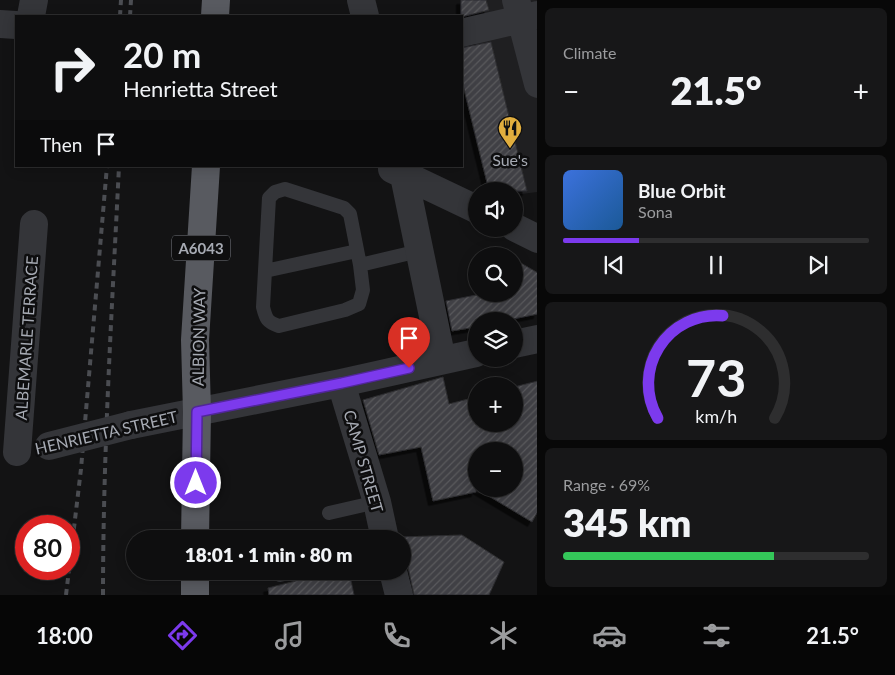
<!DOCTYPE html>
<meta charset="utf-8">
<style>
:root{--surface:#0e0e0f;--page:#171718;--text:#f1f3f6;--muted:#9b9c9e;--line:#2e2e2f;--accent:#7c3aed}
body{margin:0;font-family:Lato,sans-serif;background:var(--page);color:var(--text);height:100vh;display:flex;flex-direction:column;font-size:19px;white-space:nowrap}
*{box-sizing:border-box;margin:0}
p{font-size:16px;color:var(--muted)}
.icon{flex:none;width:28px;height:28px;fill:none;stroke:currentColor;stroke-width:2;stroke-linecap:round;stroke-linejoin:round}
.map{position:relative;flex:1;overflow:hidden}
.panel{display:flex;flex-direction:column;gap:8px;padding:8px;background:#080808;width:358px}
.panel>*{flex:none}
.hud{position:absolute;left:15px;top:15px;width:448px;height:152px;border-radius:0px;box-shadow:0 2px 12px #0003,0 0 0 1px var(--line);background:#0e0e0f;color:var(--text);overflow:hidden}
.tools{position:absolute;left:468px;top:182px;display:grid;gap:10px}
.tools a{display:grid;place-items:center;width:55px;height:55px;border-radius:50%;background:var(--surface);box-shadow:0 2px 12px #0003,0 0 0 1px var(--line);font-size:25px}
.speed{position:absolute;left:15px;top:515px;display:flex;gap:10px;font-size:25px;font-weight:700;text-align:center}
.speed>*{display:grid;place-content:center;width:65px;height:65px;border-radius:50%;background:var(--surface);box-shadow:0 2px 12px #0003,0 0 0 1px var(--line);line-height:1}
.speed .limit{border:8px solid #d22;background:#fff;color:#111}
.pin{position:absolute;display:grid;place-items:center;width:42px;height:42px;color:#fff;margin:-51px -21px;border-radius:50% 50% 50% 0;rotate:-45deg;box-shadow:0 0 5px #0007}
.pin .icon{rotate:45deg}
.me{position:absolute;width:55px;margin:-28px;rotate:0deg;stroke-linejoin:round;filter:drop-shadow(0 0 4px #0008)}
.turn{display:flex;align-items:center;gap:18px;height:105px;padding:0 25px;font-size:22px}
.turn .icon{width:65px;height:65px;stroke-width:2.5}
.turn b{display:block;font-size:35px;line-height:42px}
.then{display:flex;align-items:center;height:48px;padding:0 25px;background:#0003;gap:10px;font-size:19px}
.big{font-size:38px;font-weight:800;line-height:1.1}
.panel .widget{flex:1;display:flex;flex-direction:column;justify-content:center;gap:8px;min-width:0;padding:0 18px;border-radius:8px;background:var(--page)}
.panel .dial{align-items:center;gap:0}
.dial svg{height:130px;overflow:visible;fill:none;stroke:var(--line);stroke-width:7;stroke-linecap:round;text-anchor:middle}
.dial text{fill:var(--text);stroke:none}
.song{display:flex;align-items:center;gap:15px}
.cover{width:60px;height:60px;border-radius:8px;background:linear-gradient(135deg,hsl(220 70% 55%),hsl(210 70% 35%))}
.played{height:5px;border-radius:2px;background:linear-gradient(90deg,var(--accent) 25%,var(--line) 25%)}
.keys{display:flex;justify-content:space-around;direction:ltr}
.heat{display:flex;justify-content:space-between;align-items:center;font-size:28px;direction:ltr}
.charge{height:8px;border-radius:4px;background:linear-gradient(90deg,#34c759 69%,var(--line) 0)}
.trip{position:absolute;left:126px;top:530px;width:285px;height:50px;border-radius:25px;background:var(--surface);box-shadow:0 2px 12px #0003,0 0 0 1px var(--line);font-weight:800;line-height:50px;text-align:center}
.tabs{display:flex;height:80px;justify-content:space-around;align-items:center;background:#060606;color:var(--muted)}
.tabs .icon{width:35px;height:35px}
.tabs .on{color:var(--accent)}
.tabs b{font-size:22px;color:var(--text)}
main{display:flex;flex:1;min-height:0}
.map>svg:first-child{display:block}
.built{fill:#1f1f21}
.building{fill:url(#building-hatch);stroke:#2d2d30;filter:url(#shadow)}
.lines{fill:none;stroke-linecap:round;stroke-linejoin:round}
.service{stroke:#343539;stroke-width:14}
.minor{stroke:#343539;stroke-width:28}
.trunk{stroke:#585a60;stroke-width:28}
.rail{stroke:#4b4d52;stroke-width:4;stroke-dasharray:6 5;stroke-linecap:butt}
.minor-bridge{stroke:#343539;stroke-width:28}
.route-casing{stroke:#51269a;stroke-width:12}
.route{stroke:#7c3aed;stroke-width:9}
.labels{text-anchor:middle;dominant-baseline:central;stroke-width:5;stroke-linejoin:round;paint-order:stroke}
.shield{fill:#0e0e0f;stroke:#787b82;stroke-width:1}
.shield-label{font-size:15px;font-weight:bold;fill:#a6aab3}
.poi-label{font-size:16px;fill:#a6aab3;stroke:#0e0e0f}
.street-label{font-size:16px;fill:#a6aab3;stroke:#0e0e0f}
</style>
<main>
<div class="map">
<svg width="538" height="595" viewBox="0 0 538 595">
<defs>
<pattern id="building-hatch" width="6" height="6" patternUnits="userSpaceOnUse" patternTransform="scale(1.25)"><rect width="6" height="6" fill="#404044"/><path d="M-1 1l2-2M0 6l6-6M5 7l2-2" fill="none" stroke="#59595d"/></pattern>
<filter id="shadow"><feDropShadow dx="-4.5" dy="4.5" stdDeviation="0" flood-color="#0009"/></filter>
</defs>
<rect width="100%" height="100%" fill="#131314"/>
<!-- built -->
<path class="built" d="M464 0H537V192L514 195Z"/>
<!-- building -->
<path class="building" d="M461 0H486L489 10 461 17Z
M491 42 527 191H489L461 77V48Z
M514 259 538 273V314L503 321H476V327L452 331 446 301 481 294H514Z
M443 377 449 404 476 397V424H514V387L538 381V511L532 522 477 489H514V451H476V492L433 501 421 447 379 455 363 400Z
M462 535 504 562 489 595H414L408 567 402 559V539H400V537Z
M335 571H349L354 595H269L268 588Z"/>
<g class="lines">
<!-- service -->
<path class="service" d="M360 265 350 214 344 208 285 189 275 192 269 198 263 307C266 319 267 322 279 326L345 310 359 304 363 290 360 265 419 251
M265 271 357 251
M329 513 377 502
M280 575 298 571"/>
<!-- minor -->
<path class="minor" d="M361 0 365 16
M516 0 538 84
M31 16 34 0
M0 24 16 25
M461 33 538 15
M402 166 442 360
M392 169 476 209
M514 227 538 239
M514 344 538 339
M341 383 377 502 385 539
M131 425 341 383 476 353
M17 452 34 224
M393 571 399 595"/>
<!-- trunk -->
<path class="trunk" d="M215 16 216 0
M195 539 197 412 195 340 206 166
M195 595V571"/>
<!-- rail -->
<path class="rail" d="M120 16 121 0
M130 16 131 0
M66 595 81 469 107 166
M103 595C103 452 112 309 119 166"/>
<!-- minor-bridge -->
<path class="minor-bridge" d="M49 446 131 425"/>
</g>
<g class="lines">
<!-- route casing -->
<g class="route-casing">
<path id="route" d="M196 483 197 412 342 383 409 368"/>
</g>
<!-- route -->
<use href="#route" class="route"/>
</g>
<!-- icons -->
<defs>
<g id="restaurant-pin" transform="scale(1.25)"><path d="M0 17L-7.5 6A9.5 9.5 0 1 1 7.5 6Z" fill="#e1ae3e" stroke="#0e0e0f"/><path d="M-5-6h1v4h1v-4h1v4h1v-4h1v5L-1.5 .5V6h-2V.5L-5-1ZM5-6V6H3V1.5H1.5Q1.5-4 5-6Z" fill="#111"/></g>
</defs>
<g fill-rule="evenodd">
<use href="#restaurant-pin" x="510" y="128"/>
</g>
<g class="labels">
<!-- shield labels -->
<rect class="shield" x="172" y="235.5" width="58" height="25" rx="4"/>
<g class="shield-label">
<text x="201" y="248">A6043</text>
</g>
<!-- poi labels -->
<g class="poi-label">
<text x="510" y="159">Sue's</text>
</g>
<!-- street labels -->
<g class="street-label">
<text transform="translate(198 337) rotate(-89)">ALBION WAY</text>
<text transform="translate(26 338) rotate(-86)">ALBEMARLE TERRACE</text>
<text transform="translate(106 432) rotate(-13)">HENRIETTA STREET</text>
<text transform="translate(364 461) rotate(74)">CAMP STREET</text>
</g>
</g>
</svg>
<div class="tools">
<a><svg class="icon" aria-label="sound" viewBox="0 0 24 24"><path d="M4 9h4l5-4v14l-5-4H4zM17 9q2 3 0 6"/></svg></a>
<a><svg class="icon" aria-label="search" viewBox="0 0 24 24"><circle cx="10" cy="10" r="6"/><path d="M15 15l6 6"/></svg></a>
<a><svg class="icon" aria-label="layers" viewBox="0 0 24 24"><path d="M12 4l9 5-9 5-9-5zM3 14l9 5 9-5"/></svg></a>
<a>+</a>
<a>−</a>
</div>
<div class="speed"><div class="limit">80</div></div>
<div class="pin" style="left:409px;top:368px;background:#d93025"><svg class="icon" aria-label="arrive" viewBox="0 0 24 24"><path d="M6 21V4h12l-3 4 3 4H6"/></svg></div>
<svg class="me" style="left:196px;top:483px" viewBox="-20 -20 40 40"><circle r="17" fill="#7c3aed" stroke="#fff" stroke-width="3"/><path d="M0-11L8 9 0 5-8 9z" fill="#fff"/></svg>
<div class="trip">18:01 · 1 min · 80 m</div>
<div class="hud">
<div class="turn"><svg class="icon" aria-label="right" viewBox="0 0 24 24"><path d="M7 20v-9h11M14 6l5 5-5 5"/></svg><div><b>20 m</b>Henrietta Street</div></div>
<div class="then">Then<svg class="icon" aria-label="arrive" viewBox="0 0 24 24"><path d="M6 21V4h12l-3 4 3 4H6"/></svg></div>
</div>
</div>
<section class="panel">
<div class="widget"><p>Climate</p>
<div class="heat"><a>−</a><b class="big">21.5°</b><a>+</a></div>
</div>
<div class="widget">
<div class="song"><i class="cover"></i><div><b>Blue Orbit</b><p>Sona</p></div></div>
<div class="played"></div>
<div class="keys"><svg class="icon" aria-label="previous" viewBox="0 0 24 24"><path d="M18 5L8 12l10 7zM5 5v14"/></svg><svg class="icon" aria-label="pause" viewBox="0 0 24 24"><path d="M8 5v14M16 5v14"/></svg><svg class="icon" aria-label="next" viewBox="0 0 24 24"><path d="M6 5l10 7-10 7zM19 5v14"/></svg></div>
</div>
<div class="widget dial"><svg viewBox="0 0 100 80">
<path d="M14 69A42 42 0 1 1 86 69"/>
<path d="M14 69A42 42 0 0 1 54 6" stroke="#7c3aed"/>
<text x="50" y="56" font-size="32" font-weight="700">73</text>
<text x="50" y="72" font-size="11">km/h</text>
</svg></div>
<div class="widget"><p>Range · 69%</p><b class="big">345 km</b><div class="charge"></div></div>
</section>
</main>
<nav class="tabs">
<b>18:00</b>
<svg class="icon on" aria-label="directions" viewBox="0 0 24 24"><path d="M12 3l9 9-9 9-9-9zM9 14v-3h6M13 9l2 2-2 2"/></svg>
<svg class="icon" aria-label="music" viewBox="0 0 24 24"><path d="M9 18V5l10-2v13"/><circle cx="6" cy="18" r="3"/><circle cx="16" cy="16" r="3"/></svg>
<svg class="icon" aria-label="phone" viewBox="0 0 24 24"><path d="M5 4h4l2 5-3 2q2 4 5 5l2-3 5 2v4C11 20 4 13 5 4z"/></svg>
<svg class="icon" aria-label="climate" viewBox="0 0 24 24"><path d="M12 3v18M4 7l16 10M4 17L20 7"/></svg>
<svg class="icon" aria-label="car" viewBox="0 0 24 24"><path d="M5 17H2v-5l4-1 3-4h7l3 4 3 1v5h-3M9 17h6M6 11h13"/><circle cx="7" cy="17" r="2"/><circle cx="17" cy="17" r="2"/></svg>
<svg class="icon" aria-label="filters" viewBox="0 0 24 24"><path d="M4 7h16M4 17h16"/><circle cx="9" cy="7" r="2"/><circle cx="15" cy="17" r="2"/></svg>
<b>21.5°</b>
</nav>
